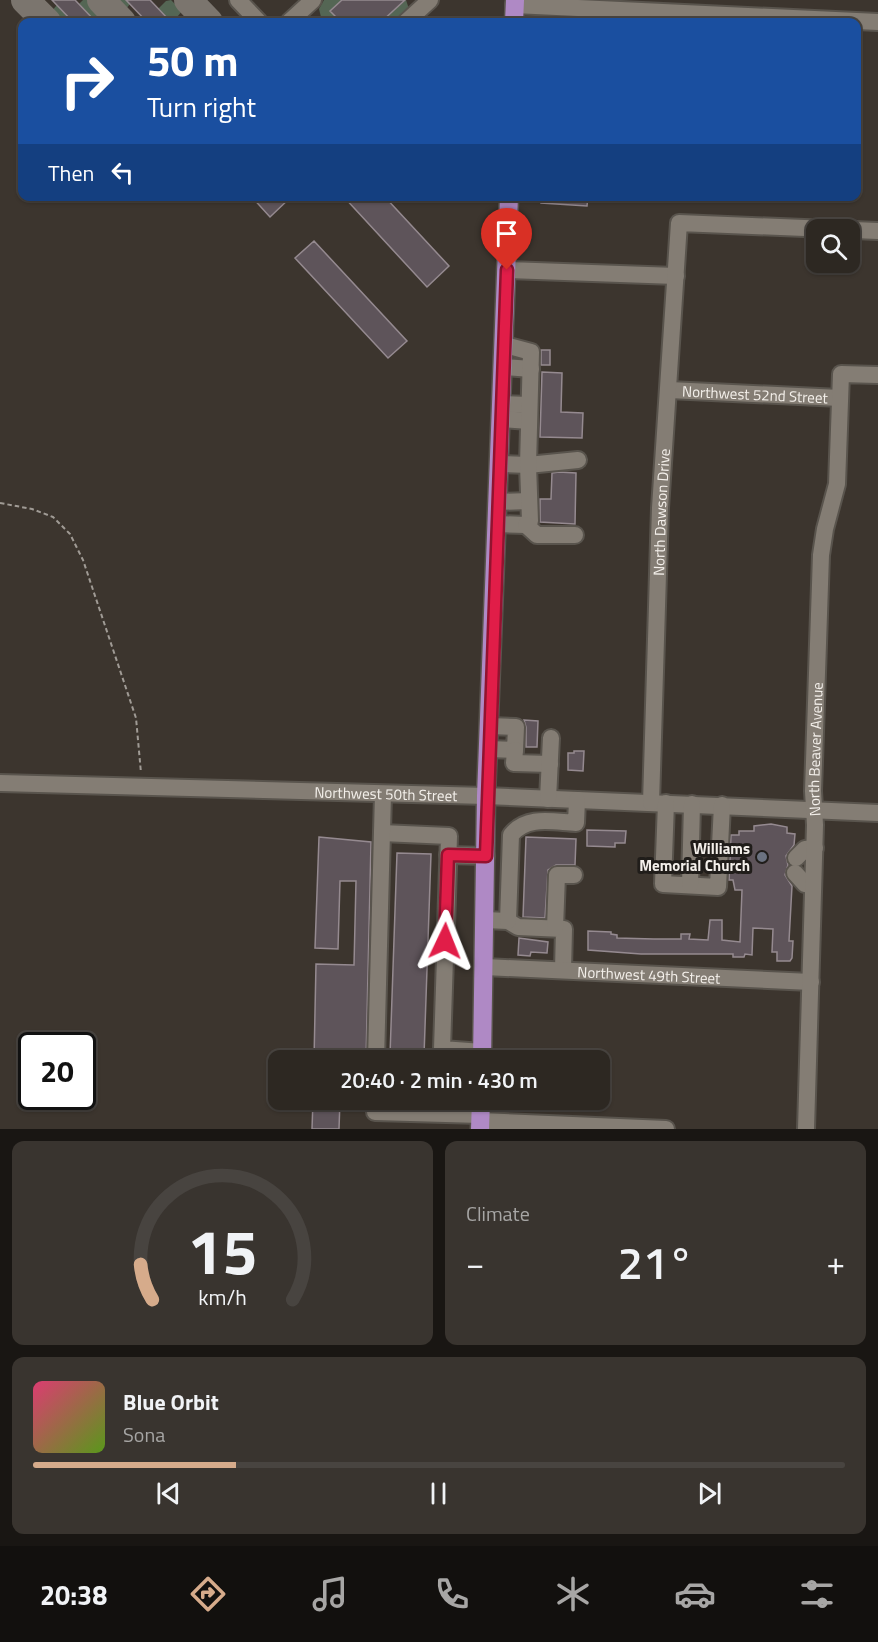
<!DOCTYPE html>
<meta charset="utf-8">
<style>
:root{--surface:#2d2822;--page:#39342f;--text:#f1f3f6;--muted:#a7a6a5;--line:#484440;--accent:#d6ab8b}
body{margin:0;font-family:"Titillium Web",sans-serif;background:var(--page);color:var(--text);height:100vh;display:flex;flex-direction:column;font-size:22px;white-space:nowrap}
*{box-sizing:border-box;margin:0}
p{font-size:20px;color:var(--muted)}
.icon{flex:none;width:33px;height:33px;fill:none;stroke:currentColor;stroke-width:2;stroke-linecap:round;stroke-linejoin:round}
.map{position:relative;height:1129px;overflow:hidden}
.drawer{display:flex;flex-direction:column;gap:12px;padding:12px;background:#191613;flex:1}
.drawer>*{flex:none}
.top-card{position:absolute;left:18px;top:18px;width:843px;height:183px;border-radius:12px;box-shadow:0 2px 4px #0004,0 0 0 2px var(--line);background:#1a4fa0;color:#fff;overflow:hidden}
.fabs{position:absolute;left:806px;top:219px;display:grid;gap:12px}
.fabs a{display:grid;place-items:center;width:54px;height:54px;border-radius:12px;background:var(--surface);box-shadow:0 2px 4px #0004,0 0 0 2px var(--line);font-size:30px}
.speed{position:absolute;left:18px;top:1032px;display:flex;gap:12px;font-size:30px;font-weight:700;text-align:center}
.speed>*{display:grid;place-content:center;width:78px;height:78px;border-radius:50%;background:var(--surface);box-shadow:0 2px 4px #0004,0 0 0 2px var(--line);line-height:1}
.speed .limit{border:3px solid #111;border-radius:9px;background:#fff;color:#111}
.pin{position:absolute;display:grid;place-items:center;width:51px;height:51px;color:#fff;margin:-62px -26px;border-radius:50% 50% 50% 0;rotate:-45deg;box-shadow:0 0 6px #0007}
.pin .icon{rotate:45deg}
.me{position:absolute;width:66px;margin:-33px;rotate:2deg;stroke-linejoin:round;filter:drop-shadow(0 0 4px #0008)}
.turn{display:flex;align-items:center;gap:21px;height:126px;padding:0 30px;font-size:27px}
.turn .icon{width:78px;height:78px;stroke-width:2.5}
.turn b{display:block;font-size:42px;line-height:51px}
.then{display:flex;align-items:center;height:57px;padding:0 30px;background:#0003;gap:12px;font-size:22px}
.big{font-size:45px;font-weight:600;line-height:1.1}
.drawer .card{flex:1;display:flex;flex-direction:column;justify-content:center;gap:9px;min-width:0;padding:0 21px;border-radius:12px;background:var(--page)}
.drawer .dial{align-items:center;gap:0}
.dial svg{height:156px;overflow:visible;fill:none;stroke:var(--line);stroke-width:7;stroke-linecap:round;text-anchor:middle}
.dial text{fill:var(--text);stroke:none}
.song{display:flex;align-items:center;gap:18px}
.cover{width:72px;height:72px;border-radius:9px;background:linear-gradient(135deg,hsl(340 70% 55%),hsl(90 70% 35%))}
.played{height:6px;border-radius:3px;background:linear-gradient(90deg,var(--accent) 25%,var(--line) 25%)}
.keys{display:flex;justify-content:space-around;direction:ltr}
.heat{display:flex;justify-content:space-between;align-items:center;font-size:33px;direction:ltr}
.drawer .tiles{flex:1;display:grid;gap:12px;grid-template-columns:1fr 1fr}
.card:last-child{grid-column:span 2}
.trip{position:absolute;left:268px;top:1050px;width:342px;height:60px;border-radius:12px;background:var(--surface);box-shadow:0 2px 4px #0004,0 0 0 2px var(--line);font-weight:600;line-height:60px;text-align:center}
.tabs{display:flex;height:96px;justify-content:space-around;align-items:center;background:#12100e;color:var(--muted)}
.tabs .icon{width:42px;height:42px}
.tabs .current{color:var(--accent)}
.tabs b{font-size:27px;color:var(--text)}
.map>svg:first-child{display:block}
.green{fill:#546654}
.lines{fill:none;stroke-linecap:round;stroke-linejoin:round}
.taxiway{stroke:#7b756e;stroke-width:28}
.building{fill:#5e545a;stroke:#958a90;stroke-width:1.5}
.minor-casing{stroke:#59544d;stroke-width:20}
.major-casing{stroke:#59544d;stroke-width:21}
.path{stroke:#a09b95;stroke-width:2;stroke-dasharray:4.5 3;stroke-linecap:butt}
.minor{stroke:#847d74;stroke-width:16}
.major{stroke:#af89c5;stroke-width:18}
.route-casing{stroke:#92132f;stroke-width:15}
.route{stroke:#e11d48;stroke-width:10}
.worship-dot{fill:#6b7280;stroke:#201d1a;stroke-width:2}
.labels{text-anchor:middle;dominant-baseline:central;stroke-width:6;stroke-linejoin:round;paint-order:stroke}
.street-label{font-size:15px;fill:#f4f0eb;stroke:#201d1a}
.poi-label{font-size:15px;font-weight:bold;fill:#f4f0eb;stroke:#201d1a;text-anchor:end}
</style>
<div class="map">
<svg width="878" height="1129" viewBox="0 0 878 1129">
<rect width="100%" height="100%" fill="#3c352e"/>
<!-- green -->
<path class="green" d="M83 0H92L99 8V14L93 19 79 4Z
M110 0H126L130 4 125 10 117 9Z
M171 0 182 11 173 22 158 9 166 1Z
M324 0H342L330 11 337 19 328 21 321 17 319 9Z
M406 0 409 9 395 22H381Z
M57 5 71 21 69 22H55L50 13Z"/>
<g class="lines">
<!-- taxiway -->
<path class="taxiway" d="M25 0 47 22
M101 0 122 22
M188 0 209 22"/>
</g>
<!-- building -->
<path class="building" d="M52 0H75L96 22H73Z
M126 0H150L171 22H147Z
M342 0H405L381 22H341L330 11Z
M251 196H292L270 217Z
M343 196H384L449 266 427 287Z
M541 196H588L587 206 541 203Z
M314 241 407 341 388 358 295 258Z
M541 350H550V365H541Z
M542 372 562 373 561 412 583 413 582 438 540 437Z
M559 472 576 473 575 524 540 522V499H551L552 473Z
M524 720 538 721 537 747H526V727Z
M574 751H584L583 771 568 770V753H574Z
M771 824 787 827V833L795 834 794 845 786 856 788 865 785 875 792 886 789 941H793L792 958 790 961H777V952H772L773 929 753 928 752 955 745 954 744 957H733V954H641L588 950V931L611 932V934L617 935V938L654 939H681V934H690L689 939 708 940 710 920H722V940L740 942 742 890H735L733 880H729L731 835H739V831H754V826Z
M587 830 626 831 625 843H615V847L587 846Z
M319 837 371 842 366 1060H314L316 964 354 965 356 881H340L338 949 315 948Z
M526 837 576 839 575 865H556L548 870 545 918 523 917Z
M397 853 431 854 424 1056 390 1055Z
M519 938 548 942 547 953 531 952 530 956 518 955Z
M313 1100H340L339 1129H312Z"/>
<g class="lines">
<!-- minor casing -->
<g class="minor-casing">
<g id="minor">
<path d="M238 0 259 22"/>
<path d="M514 5 878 22"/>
<path d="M289 22 313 0"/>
<path d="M406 22 430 0"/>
<path d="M507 270 676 276"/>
<path d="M504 367 531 369"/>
<path id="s1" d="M669 390 840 398"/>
<path d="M502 404 529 405"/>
<path d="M502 419 529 421"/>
<path d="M500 464 528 465 578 460"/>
<path d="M498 502 529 501"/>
<path d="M497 524 526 525 530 521 528 465 531 352 505 345"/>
<path d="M526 525 537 535H575"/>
<path d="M488 749 515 750 516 727 489 726"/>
<path d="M515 750 514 763 550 764"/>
<path id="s2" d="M0 783 486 796 878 813"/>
<path d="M548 799 551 738"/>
<path id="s3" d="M651 803 660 508 679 223 878 231"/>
<path d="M666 803 663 884 718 887 722 805"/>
<path d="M382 833 449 836 442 1049 482 1052"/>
<path d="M448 855 486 856"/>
<path d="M796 858 805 849 815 848"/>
<path d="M795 873 805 884 813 885"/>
<path d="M690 885 692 804"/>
<path d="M485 920 508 921 518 927 564 929 563 970"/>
<path d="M508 921 511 835C527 815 553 822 576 823L577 800"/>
<path d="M555 928 557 875H574"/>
<path id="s4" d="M485 967 811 982"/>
<path d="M376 1060 383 794"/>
<path d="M375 1100V1112L481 1115"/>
<path d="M481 1121 666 1129"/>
<path id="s5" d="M806 1129 815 825 813 791 821 555 825 529 837 484 841 374 878 375"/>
</g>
</g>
<!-- major casing -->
<g class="major-casing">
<path id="major" d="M514 22 515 0
M482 1060 486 796 509 196
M480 1129 481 1100"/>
</g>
<!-- path -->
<path class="path" d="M0 503 32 509 53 517 70 534 83 560 136 718 141 773"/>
<!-- minor -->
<use href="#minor" class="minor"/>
<!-- major -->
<use href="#major" class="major"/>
</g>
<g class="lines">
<!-- route casing -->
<g class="route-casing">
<path id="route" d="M445 941 448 855 486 856 507 270"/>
</g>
<!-- route -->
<use href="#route" class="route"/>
</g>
<!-- markers -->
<circle class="worship-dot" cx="762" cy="857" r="6"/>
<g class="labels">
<!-- street labels -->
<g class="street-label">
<text stroke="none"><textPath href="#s1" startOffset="86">Northwest 52nd Street</textPath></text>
<text stroke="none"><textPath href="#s3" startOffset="291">North Dawson Drive</textPath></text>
<text stroke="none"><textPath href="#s5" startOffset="380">North Beaver Avenue</textPath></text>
<text stroke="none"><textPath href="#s2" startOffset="386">Northwest 50th Street</textPath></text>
<text stroke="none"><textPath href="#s4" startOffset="164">Northwest 49th Street</textPath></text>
</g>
<!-- poi labels -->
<g class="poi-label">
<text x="750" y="848">Williams<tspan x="750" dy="17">Memorial Church</tspan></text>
</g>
</g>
</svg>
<div class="fabs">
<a><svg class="icon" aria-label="search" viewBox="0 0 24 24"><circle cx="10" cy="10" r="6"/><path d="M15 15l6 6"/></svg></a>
</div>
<div class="speed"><div class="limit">20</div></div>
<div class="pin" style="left:507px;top:270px;background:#d93025"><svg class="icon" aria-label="arrive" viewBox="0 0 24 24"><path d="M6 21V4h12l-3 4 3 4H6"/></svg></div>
<svg class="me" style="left:445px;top:941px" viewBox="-20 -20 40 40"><path d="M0-17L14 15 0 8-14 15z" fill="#e11d48" stroke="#fff" stroke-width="4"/></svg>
<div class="trip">20:40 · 2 min · 430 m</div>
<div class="top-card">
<div class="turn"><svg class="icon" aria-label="right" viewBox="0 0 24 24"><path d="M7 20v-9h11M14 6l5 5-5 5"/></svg><div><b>50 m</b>Turn right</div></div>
<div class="then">Then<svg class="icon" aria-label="left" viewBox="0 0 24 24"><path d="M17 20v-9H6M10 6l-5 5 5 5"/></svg></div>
</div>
</div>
<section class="drawer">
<div class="tiles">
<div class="card dial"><svg viewBox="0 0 100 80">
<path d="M14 69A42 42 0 1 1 86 69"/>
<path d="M14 69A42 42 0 0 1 8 51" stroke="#d6ab8b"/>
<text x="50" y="56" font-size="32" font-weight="700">15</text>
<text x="50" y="72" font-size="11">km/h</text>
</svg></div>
<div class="card"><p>Climate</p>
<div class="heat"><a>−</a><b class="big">21°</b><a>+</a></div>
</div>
<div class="card">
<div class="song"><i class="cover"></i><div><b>Blue Orbit</b><p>Sona</p></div></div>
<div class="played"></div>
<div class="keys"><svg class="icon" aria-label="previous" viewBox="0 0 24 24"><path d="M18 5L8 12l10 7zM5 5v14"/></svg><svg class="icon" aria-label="pause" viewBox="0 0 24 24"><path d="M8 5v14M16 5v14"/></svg><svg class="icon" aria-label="next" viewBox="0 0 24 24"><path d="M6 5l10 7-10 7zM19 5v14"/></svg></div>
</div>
</div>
</section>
<nav class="tabs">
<b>20:38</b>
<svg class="icon current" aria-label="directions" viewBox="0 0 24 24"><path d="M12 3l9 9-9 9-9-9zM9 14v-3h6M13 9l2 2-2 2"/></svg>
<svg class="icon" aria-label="music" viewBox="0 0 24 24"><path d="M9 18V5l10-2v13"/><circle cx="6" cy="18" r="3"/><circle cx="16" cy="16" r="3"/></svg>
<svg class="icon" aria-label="phone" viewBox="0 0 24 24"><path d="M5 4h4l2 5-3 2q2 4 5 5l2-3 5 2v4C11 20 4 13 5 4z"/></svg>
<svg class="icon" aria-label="climate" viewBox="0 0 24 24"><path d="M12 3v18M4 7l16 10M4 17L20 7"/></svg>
<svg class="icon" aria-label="car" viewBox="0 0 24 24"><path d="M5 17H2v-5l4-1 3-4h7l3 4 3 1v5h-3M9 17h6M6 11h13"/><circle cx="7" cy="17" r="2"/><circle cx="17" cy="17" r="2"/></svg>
<svg class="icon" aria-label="filters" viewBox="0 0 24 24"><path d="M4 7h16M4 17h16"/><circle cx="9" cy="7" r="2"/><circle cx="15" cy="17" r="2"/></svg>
</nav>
